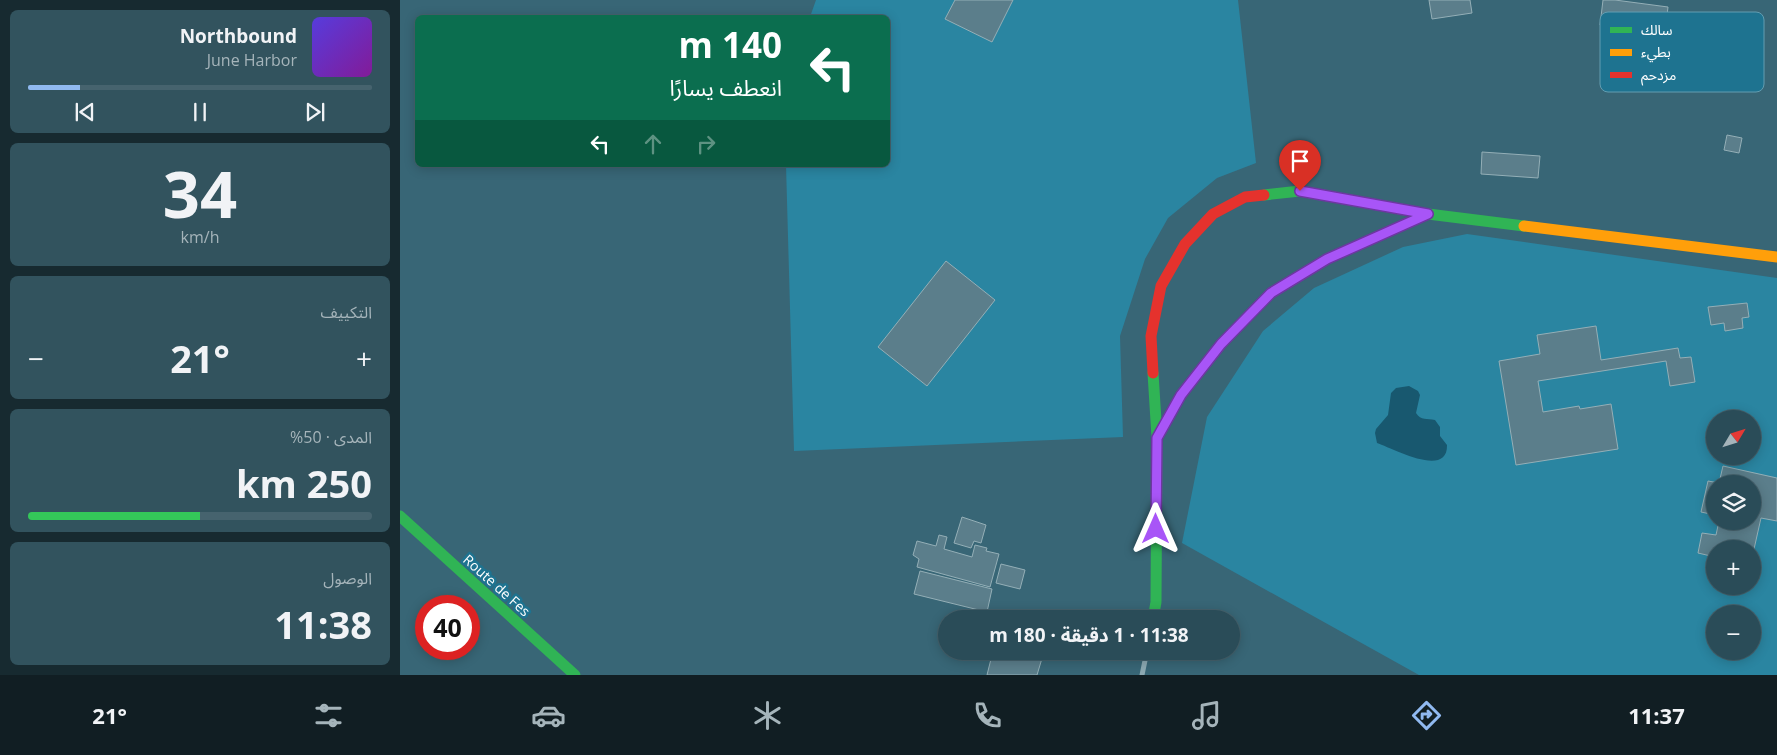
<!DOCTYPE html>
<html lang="ar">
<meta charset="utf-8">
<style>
:root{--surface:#2a4c58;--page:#32535e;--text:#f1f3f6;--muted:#a5b4ba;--line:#46636e;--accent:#90b9f0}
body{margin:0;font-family:"Open Sans","Noto Sans Arabic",sans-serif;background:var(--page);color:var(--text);direction:rtl;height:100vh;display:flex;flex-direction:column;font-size:19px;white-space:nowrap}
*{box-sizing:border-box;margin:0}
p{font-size:16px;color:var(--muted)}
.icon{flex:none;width:28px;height:28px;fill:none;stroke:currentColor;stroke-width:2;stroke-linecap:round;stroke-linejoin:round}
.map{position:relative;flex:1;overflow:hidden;direction:ltr}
.side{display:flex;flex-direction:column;gap:10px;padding:10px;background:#172a30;width:400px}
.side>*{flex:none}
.hud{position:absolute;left:15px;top:15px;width:475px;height:152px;border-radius:8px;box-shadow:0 2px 12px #0003,0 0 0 1px var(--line);direction:rtl;background:#0b6e4f;color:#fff;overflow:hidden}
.needle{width:32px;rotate:52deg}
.tools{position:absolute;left:1306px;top:410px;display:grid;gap:10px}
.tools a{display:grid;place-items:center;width:55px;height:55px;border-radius:50%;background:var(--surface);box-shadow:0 2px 12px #0003,0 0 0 1px var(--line);font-size:25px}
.speed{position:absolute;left:15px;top:595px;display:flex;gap:10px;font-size:25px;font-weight:700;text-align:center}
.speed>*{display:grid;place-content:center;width:65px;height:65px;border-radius:50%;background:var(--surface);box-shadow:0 2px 12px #0003,0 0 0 1px var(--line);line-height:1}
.speed .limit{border:8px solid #d22;background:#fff;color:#111}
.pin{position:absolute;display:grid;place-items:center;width:42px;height:42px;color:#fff;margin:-51px -21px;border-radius:50% 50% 50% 0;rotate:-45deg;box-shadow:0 0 5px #0007}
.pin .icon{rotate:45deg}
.me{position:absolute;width:55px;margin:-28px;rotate:0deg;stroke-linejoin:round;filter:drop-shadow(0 0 4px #0008)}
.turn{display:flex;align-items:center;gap:18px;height:105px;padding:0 25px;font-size:22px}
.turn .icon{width:65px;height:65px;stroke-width:2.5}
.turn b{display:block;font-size:35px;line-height:42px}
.lanes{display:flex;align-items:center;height:48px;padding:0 25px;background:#0003;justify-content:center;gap:25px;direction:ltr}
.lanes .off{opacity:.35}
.big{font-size:38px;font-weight:700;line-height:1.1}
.side .tile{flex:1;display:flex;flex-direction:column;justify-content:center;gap:8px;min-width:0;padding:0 18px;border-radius:8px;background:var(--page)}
.side .dial{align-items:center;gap:0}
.dial b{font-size:65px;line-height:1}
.song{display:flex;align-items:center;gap:15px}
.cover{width:60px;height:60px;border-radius:8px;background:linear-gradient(135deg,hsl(250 70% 55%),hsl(290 70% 35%))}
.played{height:5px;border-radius:2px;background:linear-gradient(90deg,var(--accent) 15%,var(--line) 15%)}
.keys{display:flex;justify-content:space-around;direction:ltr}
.heat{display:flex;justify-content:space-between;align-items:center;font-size:28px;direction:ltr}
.charge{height:8px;border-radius:4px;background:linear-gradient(90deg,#34c759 50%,var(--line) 0)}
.trip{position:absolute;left:538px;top:610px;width:302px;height:50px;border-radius:25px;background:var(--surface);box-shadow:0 2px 12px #0003,0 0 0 1px var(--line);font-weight:700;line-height:50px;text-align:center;direction:rtl}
.tabs{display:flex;height:80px;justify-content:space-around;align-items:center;background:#111e23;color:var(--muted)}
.tabs .icon{width:35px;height:35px}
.tabs .selected{color:var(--accent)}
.tabs b{font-size:22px;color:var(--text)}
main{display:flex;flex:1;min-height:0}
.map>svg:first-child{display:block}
.green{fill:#2a85a1;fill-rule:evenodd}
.water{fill:#18586f}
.building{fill:#5b7e8b;stroke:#94afb7}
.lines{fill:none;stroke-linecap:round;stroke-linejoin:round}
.street{stroke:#8ca9b2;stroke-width:5}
.fast{stroke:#30b455;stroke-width:11}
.slow{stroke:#ff9f0a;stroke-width:11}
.jam{stroke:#e5322d;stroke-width:11}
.route-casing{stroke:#6d37a1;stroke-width:12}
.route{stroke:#a855f7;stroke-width:9}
.labels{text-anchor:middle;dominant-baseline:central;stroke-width:5;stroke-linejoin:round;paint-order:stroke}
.street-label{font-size:14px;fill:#fff;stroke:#1e7390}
.key{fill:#1e7390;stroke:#629db1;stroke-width:1}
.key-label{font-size:14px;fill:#fff}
</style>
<main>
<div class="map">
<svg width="1377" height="675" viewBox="0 0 1377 675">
<rect width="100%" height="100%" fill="#386676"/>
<!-- green -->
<path class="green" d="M416 0H838L856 163 817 178 768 218 745 259 720 336 723 437 394 451 386 165H488V18L410 17Z
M1067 234 1377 278V675H1019L782 543 807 417 863 331 914 288 1003 247ZM1315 419H1352V456H1315ZM1315 484H1352V521H1315ZM1315 549H1352V586H1315ZM1315 614H1352V651H1315Z"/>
<!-- water -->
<path class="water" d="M1009 386 1018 391 1020 395 1016 413C1021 421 1027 418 1035 420L1040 427V436L1047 445C1048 479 992 448 977 443L975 433 976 429 988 415 991 393 996 388Z"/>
<!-- building -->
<path class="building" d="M555 0H613L592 42 545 19Z
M1029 0H1070L1072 13 1032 19Z
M1203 0H1215L1268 7 1265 33 1200 25Z
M1327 135 1342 138 1339 153 1324 150Z
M1082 152 1140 156 1138 178 1081 174Z
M546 261 595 300 527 386 478 347Z
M1347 303 1349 317 1342 318 1343 328 1325 331 1324 323 1311 325 1308 307Z
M1196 326 1201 360 1278 348 1280 358 1291 357 1295 382 1270 386 1266 361 1138 381 1143 412 1179 406 1180 409 1211 404 1218 449 1116 465 1099 361 1140 354 1137 335Z
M1323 466 1377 478V521L1361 518 1352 558V549H1315V557L1298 553 1302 533 1316 535 1319 521H1352V484H1315V515L1301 512 1308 481 1319 483Z
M562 517 586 525 581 543 574 541 571 548 554 543Z
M539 535 547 537 544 549 572 557 575 545 587 548 586 551 599 554 590 587 517 567 519 559 513 555 517 541 536 546Z
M601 564 625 570 620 589 596 583Z
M520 571 592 589 587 612 514 594Z
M593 651H630L643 655 637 675H587Z"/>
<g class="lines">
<!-- street -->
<path class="street" d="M767 420 781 395 821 344 871 293 927 259 1013 221
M742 675 747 651"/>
<!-- fast -->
<path class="fast" d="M864 195 900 191 1028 214 1124 226
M0 516 175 675
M753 619 756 602 757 437 753 373"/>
<!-- slow -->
<path class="slow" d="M1124 226 1377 257"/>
<!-- jam -->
<path class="jam" d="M753 373 751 336 761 286 785 244 813 214 845 197 864 195"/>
</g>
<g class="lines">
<!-- route casing -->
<g class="route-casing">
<path id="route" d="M756 529 757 438 781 395 821 344 871 293 927 259 1028 214 900 191"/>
</g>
<!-- route -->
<use href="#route" class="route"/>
</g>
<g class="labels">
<!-- street labels -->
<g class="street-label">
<text transform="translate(97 585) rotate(42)">Route de Fes</text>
</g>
</g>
<!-- legend -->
<rect x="1200" y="12" width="164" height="80" rx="8" class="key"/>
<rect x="1210" y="27" width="22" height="6" fill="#30b455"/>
<rect x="1210" y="49" width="22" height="7" fill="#ff9f0a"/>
<rect x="1210" y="72" width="22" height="6" fill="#e5322d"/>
<g class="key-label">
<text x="1241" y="35">سالك</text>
<text x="1241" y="57">بطيء</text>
<text x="1241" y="80">مزدحم</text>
</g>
</svg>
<div class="tools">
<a><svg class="needle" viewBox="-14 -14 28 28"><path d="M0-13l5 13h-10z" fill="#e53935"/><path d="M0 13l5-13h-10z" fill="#a5b4ba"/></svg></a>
<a><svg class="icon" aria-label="layers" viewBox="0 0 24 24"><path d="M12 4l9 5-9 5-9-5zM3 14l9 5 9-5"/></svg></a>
<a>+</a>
<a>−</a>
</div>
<div class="speed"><div class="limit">40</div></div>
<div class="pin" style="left:900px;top:191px;background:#d93025"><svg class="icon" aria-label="arrive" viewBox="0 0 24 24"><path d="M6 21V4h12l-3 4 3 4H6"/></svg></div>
<svg class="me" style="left:756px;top:529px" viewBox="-20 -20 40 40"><path d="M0-17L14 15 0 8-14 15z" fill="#a855f7" stroke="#fff" stroke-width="4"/></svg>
<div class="trip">11:38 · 1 دقيقة · 180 m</div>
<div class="hud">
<div class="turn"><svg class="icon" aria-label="left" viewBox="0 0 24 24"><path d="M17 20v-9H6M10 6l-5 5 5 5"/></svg><div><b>140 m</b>انعطف يسارًا</div></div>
<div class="lanes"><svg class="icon" aria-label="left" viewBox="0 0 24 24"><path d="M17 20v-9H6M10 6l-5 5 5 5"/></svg><svg class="icon off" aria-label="ahead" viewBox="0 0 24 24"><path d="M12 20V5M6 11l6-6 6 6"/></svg><svg class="icon off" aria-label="right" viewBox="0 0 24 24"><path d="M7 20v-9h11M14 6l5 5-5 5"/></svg></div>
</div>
</div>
<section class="side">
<div class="tile">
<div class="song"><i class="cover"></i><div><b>Northbound</b><p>June Harbor</p></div></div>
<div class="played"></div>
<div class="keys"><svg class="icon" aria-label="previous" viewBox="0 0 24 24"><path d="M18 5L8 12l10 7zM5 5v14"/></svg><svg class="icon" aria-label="pause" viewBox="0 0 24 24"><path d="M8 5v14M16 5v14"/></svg><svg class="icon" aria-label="next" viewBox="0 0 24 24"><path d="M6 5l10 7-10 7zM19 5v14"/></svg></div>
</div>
<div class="tile dial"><b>34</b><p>km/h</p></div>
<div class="tile"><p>التكييف</p>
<div class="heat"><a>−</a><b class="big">21°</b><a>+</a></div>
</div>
<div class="tile"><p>المدى · 50%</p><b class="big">250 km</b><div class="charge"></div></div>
<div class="tile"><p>الوصول</p><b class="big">11:38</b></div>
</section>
</main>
<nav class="tabs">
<b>11:37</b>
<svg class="icon selected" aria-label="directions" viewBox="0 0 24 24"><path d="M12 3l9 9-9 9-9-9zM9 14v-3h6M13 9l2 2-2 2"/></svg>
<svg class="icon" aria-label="music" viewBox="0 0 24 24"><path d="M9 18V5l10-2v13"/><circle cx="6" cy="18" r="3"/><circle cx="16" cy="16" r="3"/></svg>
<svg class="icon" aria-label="phone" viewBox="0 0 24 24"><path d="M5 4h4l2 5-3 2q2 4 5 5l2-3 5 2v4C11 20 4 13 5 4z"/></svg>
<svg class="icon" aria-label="climate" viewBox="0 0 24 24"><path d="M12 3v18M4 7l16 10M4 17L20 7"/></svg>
<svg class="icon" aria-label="car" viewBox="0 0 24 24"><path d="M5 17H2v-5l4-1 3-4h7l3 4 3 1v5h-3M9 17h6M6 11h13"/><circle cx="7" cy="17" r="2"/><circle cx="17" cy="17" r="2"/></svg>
<svg class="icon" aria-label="filters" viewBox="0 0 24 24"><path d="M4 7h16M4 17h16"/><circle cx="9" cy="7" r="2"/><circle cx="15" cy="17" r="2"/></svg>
<b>21°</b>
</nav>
